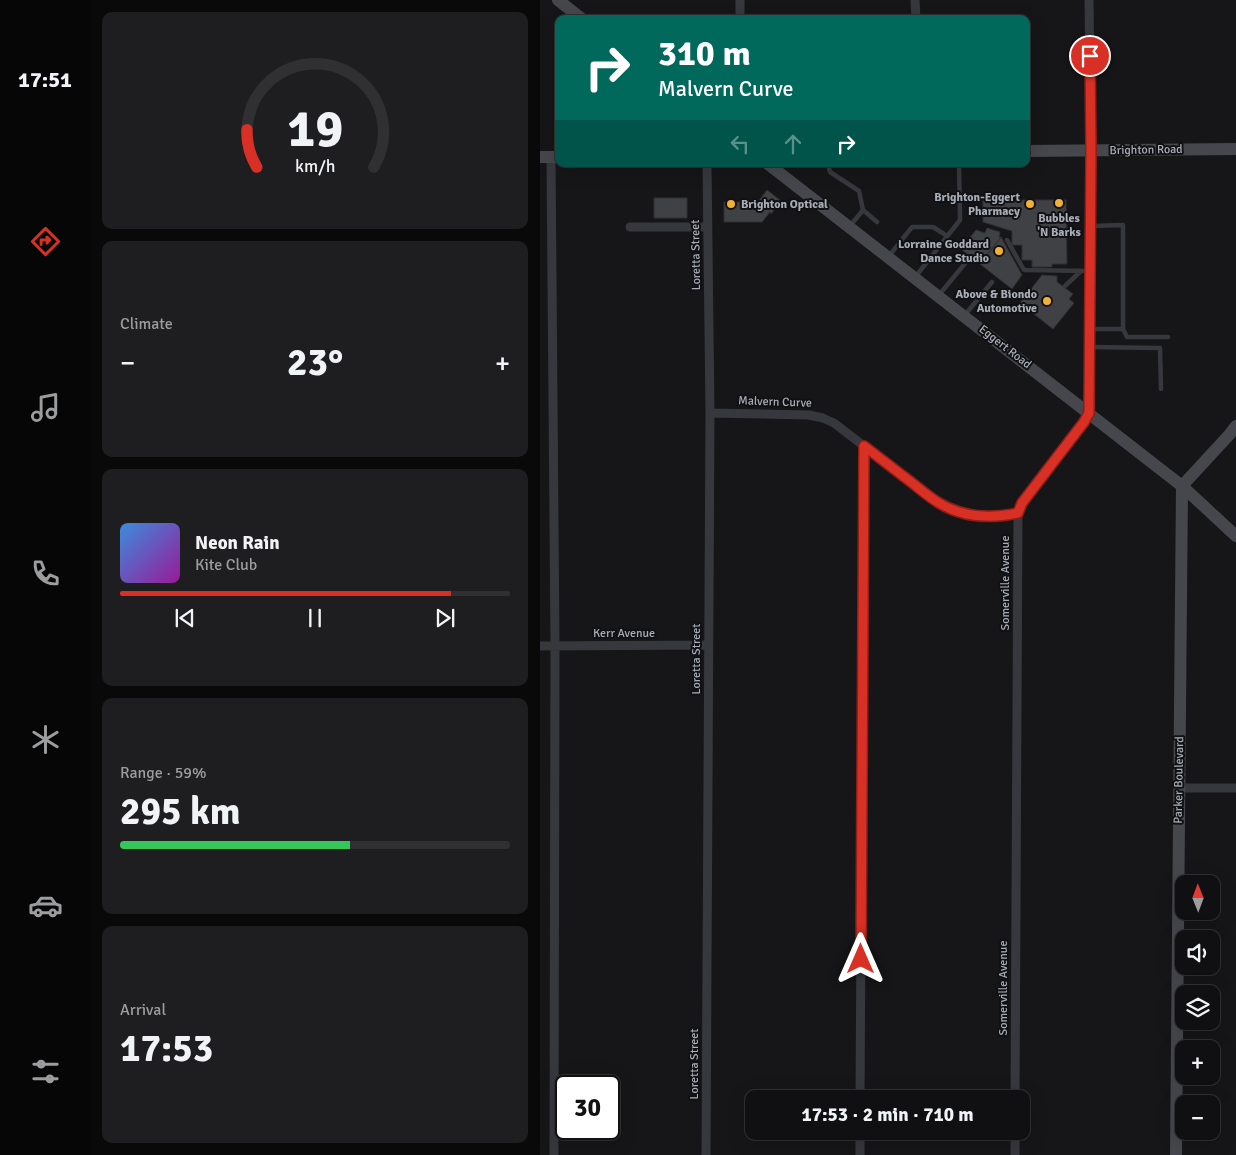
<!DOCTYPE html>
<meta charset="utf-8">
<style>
:root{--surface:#101012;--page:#1e1e20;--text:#f1f3f6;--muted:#9c9d9f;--line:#303032;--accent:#d93025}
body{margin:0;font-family:Signika,sans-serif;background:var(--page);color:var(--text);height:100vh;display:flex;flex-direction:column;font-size:19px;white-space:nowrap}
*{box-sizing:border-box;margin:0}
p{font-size:16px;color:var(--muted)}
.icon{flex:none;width:28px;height:28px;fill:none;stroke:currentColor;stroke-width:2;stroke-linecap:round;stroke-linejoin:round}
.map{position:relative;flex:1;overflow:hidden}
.drawer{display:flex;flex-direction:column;gap:12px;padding:12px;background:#09090a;width:450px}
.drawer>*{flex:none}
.banner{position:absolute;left:15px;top:15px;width:475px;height:152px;border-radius:10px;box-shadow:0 5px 20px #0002,0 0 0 1px var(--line);background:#00695c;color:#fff;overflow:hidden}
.needle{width:32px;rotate:359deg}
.tools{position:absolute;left:635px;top:875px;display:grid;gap:10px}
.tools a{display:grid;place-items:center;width:45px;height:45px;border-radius:10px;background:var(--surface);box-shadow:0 5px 20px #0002,0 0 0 1px var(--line);font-size:25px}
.speed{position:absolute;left:15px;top:1075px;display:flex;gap:10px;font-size:25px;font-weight:700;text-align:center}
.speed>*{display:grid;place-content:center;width:65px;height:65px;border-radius:50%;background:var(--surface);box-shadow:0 5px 20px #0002,0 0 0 1px var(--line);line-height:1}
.speed .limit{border:2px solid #111;border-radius:8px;background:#fff;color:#111}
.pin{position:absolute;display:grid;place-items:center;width:42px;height:42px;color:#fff;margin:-21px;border:2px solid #fff;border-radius:50%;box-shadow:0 1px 5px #0007}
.me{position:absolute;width:55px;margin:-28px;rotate:0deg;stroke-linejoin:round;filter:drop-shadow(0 0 4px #0008)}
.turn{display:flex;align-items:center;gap:18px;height:105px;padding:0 20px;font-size:22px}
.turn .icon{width:65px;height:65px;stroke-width:2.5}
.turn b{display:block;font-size:35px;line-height:42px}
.lanes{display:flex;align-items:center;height:48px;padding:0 20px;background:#0003;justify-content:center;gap:25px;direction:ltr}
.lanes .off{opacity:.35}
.big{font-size:38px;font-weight:700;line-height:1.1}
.drawer .tile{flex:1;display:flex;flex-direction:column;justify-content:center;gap:8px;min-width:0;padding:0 18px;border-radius:10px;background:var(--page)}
.drawer .dial{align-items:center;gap:0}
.dial svg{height:130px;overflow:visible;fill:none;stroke:var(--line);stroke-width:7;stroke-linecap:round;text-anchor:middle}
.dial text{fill:var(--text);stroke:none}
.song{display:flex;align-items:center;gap:15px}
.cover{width:60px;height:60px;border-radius:8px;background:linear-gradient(135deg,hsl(210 70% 55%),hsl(300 70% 35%))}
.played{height:5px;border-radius:2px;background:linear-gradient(90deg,var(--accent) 85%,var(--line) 85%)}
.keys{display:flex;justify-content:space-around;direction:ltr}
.heat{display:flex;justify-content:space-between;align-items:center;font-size:28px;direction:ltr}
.charge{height:8px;border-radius:4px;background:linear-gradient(90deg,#34c759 59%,var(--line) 0)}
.trip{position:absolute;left:205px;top:1090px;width:285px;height:50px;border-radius:10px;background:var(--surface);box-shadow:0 5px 20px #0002,0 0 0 1px var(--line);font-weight:700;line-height:50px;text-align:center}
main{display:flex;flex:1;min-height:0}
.dock{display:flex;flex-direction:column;width:90px;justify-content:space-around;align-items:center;background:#060607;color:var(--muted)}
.dock .icon{width:35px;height:35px}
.dock .current{color:var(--accent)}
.dock b{font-size:22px;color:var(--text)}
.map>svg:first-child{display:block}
.building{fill:#404145;stroke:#303034}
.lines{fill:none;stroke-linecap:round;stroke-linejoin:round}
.lane{stroke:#37383d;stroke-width:4.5}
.street{stroke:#37383d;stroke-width:9}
.secondary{stroke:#45474d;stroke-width:12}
.route-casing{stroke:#8d1f18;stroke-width:12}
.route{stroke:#d93025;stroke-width:9}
.poi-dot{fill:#f2b134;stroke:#111113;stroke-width:2}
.labels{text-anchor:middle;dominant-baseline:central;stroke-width:4;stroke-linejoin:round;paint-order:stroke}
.street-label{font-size:12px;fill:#a8adb8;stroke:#111113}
.poi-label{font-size:12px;font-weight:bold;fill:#a8adb8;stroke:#111113;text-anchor:end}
</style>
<main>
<nav class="dock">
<b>17:51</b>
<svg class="icon current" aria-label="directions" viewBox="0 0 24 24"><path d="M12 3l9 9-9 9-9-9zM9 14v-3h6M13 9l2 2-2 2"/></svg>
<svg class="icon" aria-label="music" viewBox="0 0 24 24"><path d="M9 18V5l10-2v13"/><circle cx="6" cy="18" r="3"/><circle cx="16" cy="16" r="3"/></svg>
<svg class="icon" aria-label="phone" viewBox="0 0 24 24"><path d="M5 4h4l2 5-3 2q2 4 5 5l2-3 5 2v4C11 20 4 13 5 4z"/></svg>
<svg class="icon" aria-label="climate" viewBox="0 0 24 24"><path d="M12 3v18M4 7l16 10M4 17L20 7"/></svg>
<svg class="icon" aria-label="car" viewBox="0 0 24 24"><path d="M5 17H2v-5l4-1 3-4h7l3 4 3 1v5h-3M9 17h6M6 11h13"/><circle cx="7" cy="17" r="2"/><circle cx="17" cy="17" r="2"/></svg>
<svg class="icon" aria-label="filters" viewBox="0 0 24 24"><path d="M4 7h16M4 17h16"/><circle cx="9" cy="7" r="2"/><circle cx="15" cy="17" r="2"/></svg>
</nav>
<section class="drawer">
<div class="tile dial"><svg viewBox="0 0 100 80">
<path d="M14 69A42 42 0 1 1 86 69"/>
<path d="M14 69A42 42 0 0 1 8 46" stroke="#d93025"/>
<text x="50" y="56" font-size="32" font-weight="700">19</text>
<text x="50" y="72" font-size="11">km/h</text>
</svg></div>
<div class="tile"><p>Climate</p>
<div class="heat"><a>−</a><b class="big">23°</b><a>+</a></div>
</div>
<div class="tile">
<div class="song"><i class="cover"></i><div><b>Neon Rain</b><p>Kite Club</p></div></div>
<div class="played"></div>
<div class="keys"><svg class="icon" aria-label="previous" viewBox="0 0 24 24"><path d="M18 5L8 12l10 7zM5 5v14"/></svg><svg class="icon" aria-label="pause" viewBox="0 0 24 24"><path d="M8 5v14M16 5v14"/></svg><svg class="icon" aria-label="next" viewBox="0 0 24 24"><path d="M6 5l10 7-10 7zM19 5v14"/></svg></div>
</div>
<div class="tile"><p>Range · 59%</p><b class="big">295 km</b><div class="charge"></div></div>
<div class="tile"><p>Arrival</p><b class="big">17:53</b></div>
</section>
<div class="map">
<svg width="696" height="1155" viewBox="0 0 696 1155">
<rect width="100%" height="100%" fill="#161618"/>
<!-- building -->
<path class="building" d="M227 190 241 201 231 214 230 212 222 222H184V202H218Z
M114 198H147V218H114Z
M443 200H526L527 264H512V267H492V260H482V245H472V231L443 222Z
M447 228 460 232 459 237H461L440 264 421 249 436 230 445 233Z
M461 237 482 275 472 289 440 264Z
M502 275 517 276V282L533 294 529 299 534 303 513 329 480 303Z"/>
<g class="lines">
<!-- lane -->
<path class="lane" d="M288 164 290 172 319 191 323 210 337 222
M310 226 323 210
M467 240 484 270 550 271
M349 256 372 227H393L407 236
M376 276 420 220 419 164
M525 286 541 271
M399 295 427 261
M424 316 452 282
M550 329H583V225L551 226
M583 329 587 337H628
M550 347 620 348 621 389"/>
<!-- street -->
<path class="street" d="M200 0V19
M375 0 376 19
M11 157 15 645 14 1155
M90 227H168
M170 413 269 415 283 418 294 423 397 502C426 517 446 520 478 513
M0 646 168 645
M639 788H696
M320 1099 324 446
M475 1099 478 513 482 503 544 422 549 413 551 150 549 0
M166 1155 170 413 167 164
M320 1155V1131
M475 1155V1131"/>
<!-- secondary -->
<path class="secondary" d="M18 0 42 19
M486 151 696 149
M0 157H19
M228 164 642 486 696 536
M636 1155 642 486 689 435 696 426"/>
</g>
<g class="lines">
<!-- route casing -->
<g class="route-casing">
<path id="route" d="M321 959 324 446C340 458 355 470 371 482 380 489 389 497 399 503 424 518 450 519 478 513L482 503 544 422 549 413 551 150 550 56"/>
</g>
<!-- route -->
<use href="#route" class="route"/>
</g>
<!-- markers -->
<g class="poi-dot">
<circle cx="519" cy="203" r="5"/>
<circle cx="191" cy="204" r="5"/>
<circle cx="490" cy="204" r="5"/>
<circle cx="459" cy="251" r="5"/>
<circle cx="507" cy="301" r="5"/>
</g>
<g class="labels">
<!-- street labels -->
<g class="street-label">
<text transform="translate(606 150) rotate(-1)">Brighton Road</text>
<text transform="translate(156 255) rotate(-91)">Loretta Street</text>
<text transform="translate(465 347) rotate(38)">Eggert Road</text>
<text transform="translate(235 402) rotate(2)">Malvern Curve</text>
<text transform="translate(465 583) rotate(-90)">Somerville Avenue</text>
<text x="84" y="633">Kerr Avenue</text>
<text transform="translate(156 659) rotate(-90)">Loretta Street</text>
<text transform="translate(639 780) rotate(-89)">Parker Boulevard</text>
<text transform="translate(463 988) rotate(-90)">Somerville Avenue</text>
<text transform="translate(154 1064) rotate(-90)">Loretta Street</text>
</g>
<!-- poi labels -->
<g class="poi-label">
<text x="480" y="197">Brighton-Eggert<tspan x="480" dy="14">Pharmacy</tspan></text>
<text x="201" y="204" text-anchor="start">Brighton Optical</text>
<text x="519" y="218" text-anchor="middle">Bubbles<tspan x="519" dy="14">'N Barks</tspan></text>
<text x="449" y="244">Lorraine Goddard<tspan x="449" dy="14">Dance Studio</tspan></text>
<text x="497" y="294">Above &amp; Biondo<tspan x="497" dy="14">Automotive</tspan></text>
</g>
</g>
</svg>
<div class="tools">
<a><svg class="needle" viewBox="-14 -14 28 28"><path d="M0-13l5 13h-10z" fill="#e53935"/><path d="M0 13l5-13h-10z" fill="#9c9d9f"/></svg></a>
<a><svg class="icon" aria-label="sound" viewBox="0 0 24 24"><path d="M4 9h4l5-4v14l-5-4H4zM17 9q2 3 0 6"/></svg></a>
<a><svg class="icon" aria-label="layers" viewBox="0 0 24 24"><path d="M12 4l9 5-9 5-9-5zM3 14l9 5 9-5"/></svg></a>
<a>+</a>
<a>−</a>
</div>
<div class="speed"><div class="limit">30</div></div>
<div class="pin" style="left:550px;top:56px;background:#d93025"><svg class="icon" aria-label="arrive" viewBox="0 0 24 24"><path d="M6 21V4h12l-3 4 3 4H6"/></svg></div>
<svg class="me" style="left:321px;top:959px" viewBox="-20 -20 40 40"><path d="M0-17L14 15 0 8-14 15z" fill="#d93025" stroke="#fff" stroke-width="4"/></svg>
<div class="trip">17:53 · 2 min · 710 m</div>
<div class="banner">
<div class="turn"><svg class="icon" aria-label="right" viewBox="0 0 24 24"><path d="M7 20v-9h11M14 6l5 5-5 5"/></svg><div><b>310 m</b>Malvern Curve</div></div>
<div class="lanes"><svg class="icon off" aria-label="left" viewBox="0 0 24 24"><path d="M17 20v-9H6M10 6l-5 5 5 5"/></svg><svg class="icon off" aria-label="ahead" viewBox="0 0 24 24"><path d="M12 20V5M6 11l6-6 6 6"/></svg><svg class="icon" aria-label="right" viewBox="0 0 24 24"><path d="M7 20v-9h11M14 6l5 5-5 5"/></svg></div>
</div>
</div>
</main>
